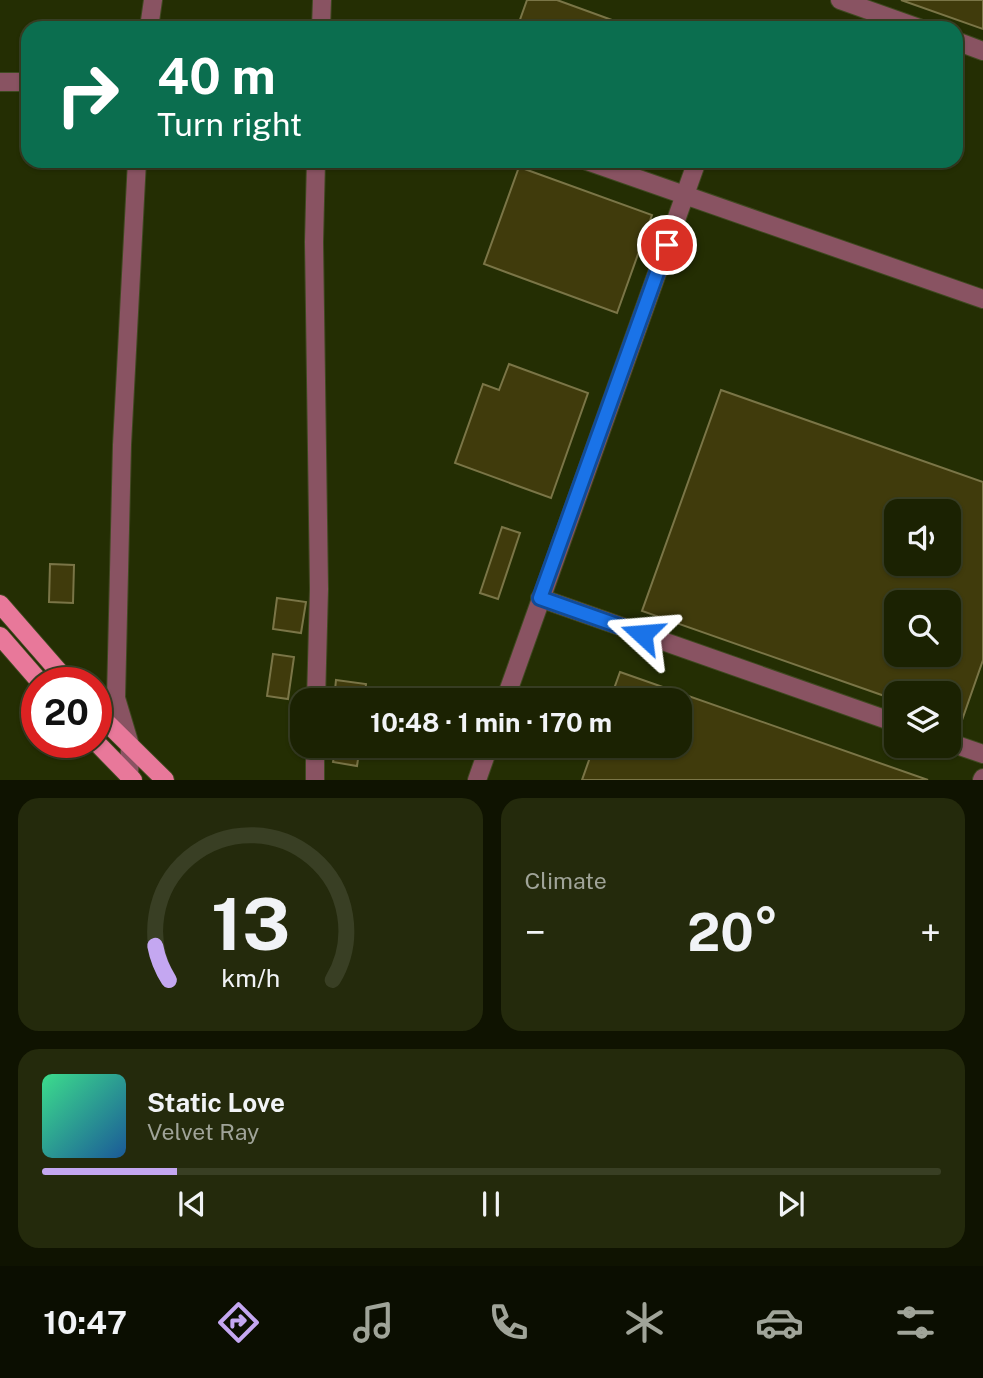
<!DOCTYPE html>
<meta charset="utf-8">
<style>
:root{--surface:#1b2202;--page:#242a0c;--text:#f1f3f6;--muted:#a0a499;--line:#393f24;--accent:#c4a7f1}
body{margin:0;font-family:"Public Sans",sans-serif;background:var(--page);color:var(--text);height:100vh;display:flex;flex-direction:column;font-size:26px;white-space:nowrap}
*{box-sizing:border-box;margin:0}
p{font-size:23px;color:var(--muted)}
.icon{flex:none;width:38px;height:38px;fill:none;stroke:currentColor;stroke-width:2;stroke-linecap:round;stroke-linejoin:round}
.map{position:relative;height:780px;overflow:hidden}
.drawer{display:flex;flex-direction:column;gap:18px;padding:18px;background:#0f1301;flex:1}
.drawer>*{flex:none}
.guide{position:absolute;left:21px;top:21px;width:942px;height:147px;border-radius:21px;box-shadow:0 2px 5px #0004,0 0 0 2px var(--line);background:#0b6e4f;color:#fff;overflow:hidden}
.buttons{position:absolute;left:884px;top:499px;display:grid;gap:14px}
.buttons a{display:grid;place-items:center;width:77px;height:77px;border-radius:14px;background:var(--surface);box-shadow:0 2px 5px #0004,0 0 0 2px var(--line);font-size:35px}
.speed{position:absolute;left:21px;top:667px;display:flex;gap:14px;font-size:35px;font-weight:700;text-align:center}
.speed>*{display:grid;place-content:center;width:91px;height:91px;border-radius:50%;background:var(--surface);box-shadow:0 2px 5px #0004,0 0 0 2px var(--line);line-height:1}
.speed .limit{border:10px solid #d22;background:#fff;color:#111}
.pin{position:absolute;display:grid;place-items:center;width:60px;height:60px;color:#fff;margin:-30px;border:4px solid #fff;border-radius:50%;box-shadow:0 2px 7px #0007}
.me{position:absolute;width:77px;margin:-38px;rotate:289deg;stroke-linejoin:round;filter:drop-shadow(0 0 5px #0008)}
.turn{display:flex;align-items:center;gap:24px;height:147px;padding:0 21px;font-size:32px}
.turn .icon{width:91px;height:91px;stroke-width:2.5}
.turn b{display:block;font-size:49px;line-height:60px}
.big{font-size:52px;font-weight:700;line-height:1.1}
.drawer .tile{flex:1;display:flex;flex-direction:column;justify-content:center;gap:10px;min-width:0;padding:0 24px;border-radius:21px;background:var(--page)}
.drawer .dial{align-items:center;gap:0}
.dial svg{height:182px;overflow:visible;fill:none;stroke:var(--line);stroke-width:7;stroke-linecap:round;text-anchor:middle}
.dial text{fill:var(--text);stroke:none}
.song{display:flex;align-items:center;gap:21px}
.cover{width:84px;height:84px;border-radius:10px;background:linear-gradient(135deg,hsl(150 70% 55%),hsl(210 70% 35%))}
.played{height:7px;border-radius:4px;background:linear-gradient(90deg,var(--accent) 15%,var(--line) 15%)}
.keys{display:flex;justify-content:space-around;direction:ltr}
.heat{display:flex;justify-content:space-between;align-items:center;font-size:38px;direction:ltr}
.drawer .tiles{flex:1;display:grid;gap:18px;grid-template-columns:1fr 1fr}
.tile:last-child{grid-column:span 2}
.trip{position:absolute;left:290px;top:688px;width:402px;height:70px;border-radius:21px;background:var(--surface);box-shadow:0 2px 5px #0004,0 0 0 2px var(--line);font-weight:700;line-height:70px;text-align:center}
.menu{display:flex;height:112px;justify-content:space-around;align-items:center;background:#0b0e01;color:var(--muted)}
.menu .icon{width:49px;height:49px}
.menu .active{color:var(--accent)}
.menu b{font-size:32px;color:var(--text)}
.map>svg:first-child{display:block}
.building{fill:#403b0c;stroke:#7a7547;stroke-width:2;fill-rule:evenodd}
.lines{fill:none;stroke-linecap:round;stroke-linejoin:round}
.minor-casing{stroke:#3f4920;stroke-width:20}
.major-casing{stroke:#3f4920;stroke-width:20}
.minor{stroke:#895362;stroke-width:18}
.major{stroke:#e8789a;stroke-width:18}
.route-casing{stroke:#114b97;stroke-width:18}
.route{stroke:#1a73e8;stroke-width:12}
</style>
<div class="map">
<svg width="983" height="780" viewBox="0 0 983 780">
<rect width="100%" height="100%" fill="#242e03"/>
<!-- building -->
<path class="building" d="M527 0H557L634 28H517Z
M901 0H983V29Z
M519 167 652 215 617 313 484 264Z
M509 364 588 393 551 498 455 463 483 384 499 390Z
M721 390 983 482V660L961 723 948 719V693H896V700L642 611ZM896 511H948V564H896ZM896 602H948V654H896Z
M502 527 520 533 498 599 480 593Z
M50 564 74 565 73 603 49 602Z
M277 598 306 602 301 633 273 629Z
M273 654 294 657 288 699 267 696Z
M620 672 928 780H582L594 746H681V700H610Z
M336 680 366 684 364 700H334Z
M336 746H360L357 766 333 762Z"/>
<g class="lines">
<!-- minor casing -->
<g class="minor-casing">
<path id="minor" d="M840 0 919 28
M149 28 153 0
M321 28 322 0
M956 41 983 51
M0 82H28
M587 161 983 299
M540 598 896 723
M316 700 319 589 314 242 316 161
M505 700 697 161
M948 742 983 754
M129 780 130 745 116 698 122 445 137 161
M315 780V746
M477 780 489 746
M982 780 983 778"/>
</g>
<!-- major casing -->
<g class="major-casing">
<path id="major" d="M0 604 68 682
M0 636 40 682
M96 712 165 780
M96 742 133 780"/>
</g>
<!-- minor -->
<use href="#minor" class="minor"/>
<!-- major -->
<use href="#major" class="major"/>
</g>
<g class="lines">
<!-- route casing -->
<g class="route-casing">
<path id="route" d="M642 634 540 598 667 245"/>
</g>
<!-- route -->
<use href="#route" class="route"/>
</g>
</svg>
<div class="buttons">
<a><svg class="icon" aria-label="sound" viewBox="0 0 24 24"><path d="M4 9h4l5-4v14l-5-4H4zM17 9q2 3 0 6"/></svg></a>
<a><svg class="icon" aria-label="search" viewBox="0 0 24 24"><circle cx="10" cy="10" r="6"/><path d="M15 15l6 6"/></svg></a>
<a><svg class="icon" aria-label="layers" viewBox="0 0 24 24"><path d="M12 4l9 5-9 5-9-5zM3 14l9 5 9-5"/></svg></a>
</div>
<div class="speed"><div class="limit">20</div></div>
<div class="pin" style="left:667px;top:245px;background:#d93025"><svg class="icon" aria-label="arrive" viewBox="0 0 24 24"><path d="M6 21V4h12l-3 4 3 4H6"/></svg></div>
<svg class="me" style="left:642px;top:634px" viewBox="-20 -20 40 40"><path d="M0-17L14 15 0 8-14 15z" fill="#1a73e8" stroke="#fff" stroke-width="4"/></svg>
<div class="trip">10:48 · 1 min · 170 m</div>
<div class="guide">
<div class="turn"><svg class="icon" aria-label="right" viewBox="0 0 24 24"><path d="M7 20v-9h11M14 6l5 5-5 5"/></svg><div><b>40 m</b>Turn right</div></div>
</div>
</div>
<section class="drawer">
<div class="tiles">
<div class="tile dial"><svg viewBox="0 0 100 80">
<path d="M14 69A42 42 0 1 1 86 69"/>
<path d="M14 69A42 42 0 0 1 8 54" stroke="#c4a7f1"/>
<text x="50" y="56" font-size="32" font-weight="700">13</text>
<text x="50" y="72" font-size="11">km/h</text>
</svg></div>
<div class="tile"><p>Climate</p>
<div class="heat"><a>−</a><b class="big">20°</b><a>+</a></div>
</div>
<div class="tile">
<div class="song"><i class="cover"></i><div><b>Static Love</b><p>Velvet Ray</p></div></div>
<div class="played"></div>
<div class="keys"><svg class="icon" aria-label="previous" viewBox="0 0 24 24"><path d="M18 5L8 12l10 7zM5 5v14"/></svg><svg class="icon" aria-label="pause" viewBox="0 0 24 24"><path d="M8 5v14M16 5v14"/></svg><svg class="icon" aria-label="next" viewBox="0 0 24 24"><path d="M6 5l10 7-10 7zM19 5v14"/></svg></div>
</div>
</div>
</section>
<nav class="menu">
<b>10:47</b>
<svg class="icon active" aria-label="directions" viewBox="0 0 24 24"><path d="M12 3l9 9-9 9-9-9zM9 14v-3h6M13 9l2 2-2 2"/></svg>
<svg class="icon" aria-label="music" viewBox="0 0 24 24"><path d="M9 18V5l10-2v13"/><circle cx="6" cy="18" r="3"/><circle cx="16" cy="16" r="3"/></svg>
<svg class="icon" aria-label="phone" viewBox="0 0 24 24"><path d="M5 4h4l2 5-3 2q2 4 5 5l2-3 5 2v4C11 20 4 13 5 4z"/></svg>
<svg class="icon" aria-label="climate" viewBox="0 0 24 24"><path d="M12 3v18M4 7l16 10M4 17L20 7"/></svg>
<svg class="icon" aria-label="car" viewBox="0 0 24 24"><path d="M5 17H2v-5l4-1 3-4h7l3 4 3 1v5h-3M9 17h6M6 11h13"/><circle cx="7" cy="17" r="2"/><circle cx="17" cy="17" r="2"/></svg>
<svg class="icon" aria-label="filters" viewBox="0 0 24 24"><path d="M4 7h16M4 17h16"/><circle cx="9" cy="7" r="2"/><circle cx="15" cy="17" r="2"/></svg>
</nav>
